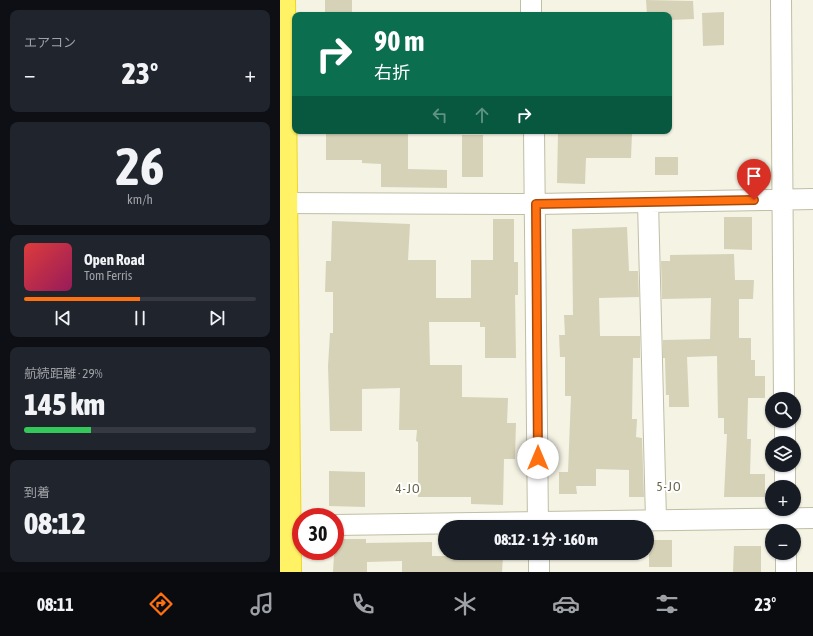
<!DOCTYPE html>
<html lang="ja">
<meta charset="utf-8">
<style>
:root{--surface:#171b24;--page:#20242c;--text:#f1f3f6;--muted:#9ea1a6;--line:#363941;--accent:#ff7010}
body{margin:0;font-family:"Asap Condensed","Noto Sans JP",sans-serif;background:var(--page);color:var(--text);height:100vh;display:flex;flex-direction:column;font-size:15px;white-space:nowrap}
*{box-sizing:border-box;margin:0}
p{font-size:13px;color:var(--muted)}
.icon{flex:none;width:22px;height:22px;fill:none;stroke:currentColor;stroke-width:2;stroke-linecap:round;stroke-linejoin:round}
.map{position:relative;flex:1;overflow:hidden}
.details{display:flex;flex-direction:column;gap:10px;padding:10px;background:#0d0f14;width:280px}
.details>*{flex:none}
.guide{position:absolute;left:12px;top:12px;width:380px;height:122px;border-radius:8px;box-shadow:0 1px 3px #0004;background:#0b6e4f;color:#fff;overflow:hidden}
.controls{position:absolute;left:485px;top:392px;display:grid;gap:8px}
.controls a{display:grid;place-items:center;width:36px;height:36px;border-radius:50%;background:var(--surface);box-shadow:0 1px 3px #0004;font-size:20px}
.speed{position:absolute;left:12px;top:508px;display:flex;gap:8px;font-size:20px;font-weight:700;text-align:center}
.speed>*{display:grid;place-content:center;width:52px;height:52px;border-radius:50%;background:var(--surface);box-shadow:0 1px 3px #0004;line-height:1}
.speed .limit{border:6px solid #d22;background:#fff;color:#111}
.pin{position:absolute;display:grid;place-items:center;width:34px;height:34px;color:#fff;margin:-41px -17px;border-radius:50% 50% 50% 0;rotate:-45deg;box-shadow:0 0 4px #0007}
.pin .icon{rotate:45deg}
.me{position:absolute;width:44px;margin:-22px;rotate:0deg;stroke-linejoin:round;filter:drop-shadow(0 0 3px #0008)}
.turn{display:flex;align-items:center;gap:14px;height:84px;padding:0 16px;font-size:18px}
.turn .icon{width:52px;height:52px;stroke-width:2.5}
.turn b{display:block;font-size:28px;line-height:34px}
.lanes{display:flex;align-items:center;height:38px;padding:0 16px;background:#0003;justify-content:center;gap:20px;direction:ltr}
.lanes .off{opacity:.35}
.big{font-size:30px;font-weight:800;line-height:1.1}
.details .widget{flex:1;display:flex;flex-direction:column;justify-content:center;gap:6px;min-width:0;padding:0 14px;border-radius:8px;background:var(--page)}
.details .dial{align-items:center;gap:0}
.dial b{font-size:52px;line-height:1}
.song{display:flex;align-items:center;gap:12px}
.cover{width:48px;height:48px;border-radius:6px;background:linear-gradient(135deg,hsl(0 70% 55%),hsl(330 70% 35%))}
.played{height:4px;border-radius:2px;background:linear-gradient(90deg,var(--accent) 50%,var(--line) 50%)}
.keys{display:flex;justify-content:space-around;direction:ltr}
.heat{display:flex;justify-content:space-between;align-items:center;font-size:22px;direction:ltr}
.charge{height:6px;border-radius:3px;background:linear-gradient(90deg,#34c759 29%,var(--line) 0)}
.trip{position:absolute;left:158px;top:520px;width:216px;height:40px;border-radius:20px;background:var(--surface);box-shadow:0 1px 3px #0004;font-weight:800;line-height:40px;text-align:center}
.tabs{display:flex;height:64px;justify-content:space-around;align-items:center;background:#090b0e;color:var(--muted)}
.tabs .icon{width:28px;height:28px}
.tabs .on{color:var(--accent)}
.tabs b{font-size:18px;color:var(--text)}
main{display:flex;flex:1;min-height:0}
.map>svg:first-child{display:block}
.building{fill:#d6d2b8}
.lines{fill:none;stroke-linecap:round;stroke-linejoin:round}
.minor-casing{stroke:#c0bea5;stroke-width:22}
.highway-casing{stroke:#edd624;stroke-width:24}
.minor{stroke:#fff;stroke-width:20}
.highway{stroke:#fff264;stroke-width:22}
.route-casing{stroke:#a6490a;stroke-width:10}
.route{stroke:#ff7010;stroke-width:7}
.labels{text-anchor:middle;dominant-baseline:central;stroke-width:4;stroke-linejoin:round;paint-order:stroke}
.quarter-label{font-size:13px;letter-spacing:1px;fill:#6a6549;stroke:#fff}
</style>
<main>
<section class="details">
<div class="widget"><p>エアコン</p>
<div class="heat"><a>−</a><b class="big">23°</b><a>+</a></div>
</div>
<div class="widget dial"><b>26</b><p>km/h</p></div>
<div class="widget">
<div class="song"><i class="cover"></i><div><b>Open Road</b><p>Tom Ferris</p></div></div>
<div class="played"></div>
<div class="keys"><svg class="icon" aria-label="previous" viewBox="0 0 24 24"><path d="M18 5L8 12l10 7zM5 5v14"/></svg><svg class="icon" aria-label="pause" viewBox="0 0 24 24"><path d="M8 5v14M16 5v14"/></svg><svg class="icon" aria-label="next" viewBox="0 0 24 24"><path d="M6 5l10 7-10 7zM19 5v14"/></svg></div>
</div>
<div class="widget"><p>航続距離 · 29%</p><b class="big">145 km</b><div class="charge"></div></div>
<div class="widget"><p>到着</p><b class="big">08:12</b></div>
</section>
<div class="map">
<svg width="533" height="572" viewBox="0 0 533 572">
<rect width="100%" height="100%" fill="#f4f3e4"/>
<!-- building -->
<path class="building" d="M45 0H72V15H45Z
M366 0 413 1 414 19 389 20V15H367Z
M444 12V45L423 46 422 13Z
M104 131H128V169L167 170V188L101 187V164L82 163V160H46V133L104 134Z
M278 133 352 134 351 158H306L305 184 277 183Z
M182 135H203V177H182Z
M375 157H398V175H375Z
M444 217H472V250L444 249Z
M213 219H234V262H238V295H235L236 358H205V327H200V322H149L150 365H182V397L228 398 227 423H236L235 459H224L223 505 191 504V497H138V442L136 441 137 430H119L120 388 82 389V431H50L48 366 50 333H53V292H45L46 261H51L52 221 130 224 128 260H156V298H191V260H213Z
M347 227 349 271H358L359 297 319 298 320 336H360V358H353L352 419H357L356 437 362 438 364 497H349V470L316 469V486H296L297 494H279V472H288L291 396H285V357H280L279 335H285L284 315H293L292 229Z
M454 254 455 280H474L473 299H459V338H471V360H475V376H485V398H468L467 439H471L470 474H485V497H444L447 434H444V418H438L437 356 407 357 409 407H389V395H386L385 358H383V340L430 339 431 298 382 299 381 261H390V255Z
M49 471 85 472V507L49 506Z
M55 539H86V543L152 542V556H223L222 572H122V561L87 562V572H53Z
M369 540H392V567H369Z
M454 546H481V572H453Z"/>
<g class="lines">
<!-- minor casing -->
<g class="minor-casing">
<path id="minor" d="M251 0V15
M501 0 504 399
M254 131 258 527
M368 202 376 520
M0 203 256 204 533 199
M505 421V443
M505 465V487
M55 525 533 518
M259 553V572
M506 553V572"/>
</g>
<!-- highway casing -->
<g class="highway-casing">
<path id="highway" d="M4 0 10 572"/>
</g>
<!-- minor -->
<use href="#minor" class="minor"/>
<!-- highway -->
<use href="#highway" class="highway"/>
</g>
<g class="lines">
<!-- route casing -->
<g class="route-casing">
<path id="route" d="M258 458 256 204 474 200"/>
</g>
<!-- route -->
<use href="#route" class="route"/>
</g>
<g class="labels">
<!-- quarter labels -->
<g class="quarter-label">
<text x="389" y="486">5-JO</text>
<text x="128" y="488">4-JO</text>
</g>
</g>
</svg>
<div class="controls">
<a><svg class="icon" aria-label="search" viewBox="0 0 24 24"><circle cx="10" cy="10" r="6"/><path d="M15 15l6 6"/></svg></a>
<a><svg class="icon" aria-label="layers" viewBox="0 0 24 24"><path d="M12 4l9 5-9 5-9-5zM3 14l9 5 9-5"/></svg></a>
<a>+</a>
<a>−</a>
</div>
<div class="speed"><div class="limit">30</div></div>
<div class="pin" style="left:474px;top:200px;background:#d93025"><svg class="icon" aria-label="arrive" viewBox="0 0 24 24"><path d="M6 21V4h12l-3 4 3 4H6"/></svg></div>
<svg class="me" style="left:258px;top:458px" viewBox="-20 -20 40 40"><circle r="19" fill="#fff"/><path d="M0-13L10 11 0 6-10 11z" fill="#ff7010"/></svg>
<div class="trip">08:12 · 1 分 · 160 m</div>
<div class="guide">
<div class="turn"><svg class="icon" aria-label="right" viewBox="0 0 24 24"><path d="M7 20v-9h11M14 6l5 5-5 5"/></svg><div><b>90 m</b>右折</div></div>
<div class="lanes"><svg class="icon off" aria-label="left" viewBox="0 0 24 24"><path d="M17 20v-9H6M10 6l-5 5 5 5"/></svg><svg class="icon off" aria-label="ahead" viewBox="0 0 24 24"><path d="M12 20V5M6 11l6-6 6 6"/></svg><svg class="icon" aria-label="right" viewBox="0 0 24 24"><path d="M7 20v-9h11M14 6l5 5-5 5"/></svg></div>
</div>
</div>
</main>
<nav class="tabs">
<b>08:11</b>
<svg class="icon on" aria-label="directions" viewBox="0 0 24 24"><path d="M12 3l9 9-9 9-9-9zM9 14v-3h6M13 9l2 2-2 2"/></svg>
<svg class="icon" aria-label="music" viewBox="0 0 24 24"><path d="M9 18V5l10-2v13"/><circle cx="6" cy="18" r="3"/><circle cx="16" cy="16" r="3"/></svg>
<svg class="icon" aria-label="phone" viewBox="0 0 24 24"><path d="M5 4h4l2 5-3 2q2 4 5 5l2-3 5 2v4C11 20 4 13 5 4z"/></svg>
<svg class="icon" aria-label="climate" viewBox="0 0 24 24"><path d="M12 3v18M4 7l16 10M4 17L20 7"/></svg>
<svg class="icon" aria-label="car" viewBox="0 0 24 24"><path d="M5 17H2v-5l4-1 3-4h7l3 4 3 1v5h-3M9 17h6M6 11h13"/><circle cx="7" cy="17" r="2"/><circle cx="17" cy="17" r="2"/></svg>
<svg class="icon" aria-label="filters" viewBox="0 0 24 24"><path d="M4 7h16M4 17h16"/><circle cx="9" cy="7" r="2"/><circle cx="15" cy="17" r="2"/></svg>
<b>23°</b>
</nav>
